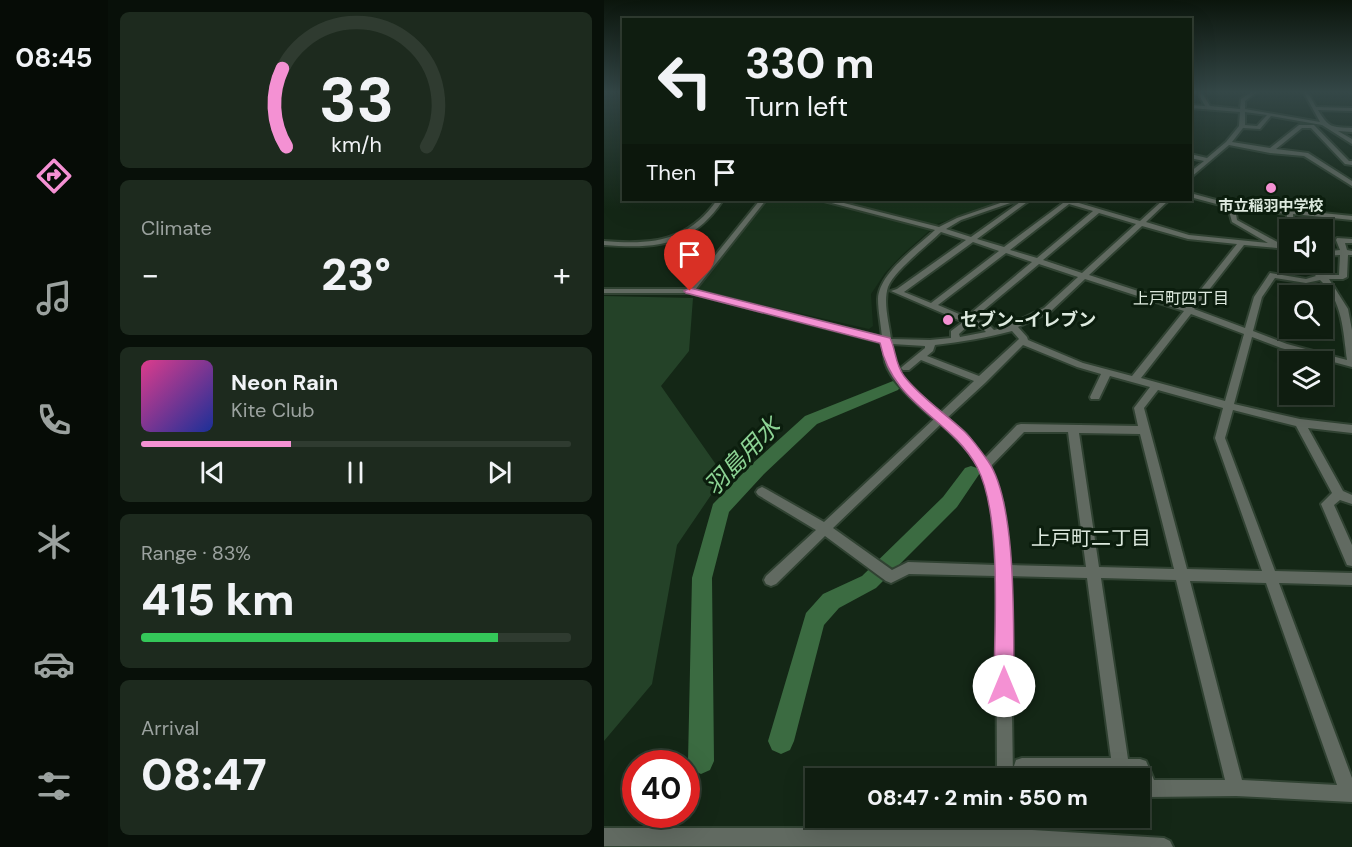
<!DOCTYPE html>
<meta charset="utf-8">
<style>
:root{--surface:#0f1d10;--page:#1d2a1e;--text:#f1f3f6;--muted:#9ba29f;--line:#2f3b30;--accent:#f491d3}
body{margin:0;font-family:"DM Sans","Noto Sans JP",sans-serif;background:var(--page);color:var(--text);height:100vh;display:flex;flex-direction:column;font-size:22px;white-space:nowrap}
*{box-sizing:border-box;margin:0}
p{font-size:20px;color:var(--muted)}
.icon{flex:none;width:33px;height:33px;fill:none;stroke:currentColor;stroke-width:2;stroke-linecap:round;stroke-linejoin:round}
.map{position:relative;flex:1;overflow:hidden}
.side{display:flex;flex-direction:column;gap:12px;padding:12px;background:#081009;width:496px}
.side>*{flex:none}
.hud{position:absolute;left:18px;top:18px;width:570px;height:183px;border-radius:0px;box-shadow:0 6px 24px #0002,0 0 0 2px var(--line);background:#0f1d10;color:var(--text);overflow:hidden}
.controls{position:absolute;left:675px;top:219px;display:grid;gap:12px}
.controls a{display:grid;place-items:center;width:54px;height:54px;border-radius:0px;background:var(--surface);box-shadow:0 6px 24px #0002,0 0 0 2px var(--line);font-size:30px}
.speed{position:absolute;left:18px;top:750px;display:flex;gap:12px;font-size:30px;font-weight:700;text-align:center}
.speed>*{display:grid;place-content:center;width:78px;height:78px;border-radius:50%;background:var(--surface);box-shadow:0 6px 24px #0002,0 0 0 2px var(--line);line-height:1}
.speed .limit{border:9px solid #d22;background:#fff;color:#111}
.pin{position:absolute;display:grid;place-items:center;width:51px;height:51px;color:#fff;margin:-62px -26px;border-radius:50% 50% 50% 0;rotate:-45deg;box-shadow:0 0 6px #0007}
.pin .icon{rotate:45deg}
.me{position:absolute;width:66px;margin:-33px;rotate:0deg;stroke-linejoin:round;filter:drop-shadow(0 0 4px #0008)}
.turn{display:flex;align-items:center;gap:21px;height:126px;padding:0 24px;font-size:27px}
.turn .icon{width:78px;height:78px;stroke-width:2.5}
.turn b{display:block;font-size:42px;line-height:51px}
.then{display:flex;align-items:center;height:57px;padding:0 24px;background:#0003;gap:12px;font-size:22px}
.big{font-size:45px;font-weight:800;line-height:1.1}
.side .tile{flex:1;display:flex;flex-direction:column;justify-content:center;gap:9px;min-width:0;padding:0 21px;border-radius:9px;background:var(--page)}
.side .dial{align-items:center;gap:0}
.dial svg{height:156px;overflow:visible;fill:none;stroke:var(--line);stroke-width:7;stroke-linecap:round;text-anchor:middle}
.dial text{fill:var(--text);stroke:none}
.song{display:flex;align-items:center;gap:18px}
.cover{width:72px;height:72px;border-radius:9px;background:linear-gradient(135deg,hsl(330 70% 55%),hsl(230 70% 35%))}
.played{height:6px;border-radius:3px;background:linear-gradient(90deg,var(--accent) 35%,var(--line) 35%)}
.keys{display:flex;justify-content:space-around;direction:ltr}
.heat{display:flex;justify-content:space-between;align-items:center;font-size:33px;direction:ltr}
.charge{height:9px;border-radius:4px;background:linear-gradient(90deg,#34c759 83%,var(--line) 0)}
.trip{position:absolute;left:201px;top:768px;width:345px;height:60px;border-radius:0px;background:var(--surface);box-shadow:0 6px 24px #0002,0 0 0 2px var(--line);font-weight:800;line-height:60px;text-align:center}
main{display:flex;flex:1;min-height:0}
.tabs{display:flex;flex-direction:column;width:108px;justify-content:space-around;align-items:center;background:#060c06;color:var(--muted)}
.tabs .icon{width:42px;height:42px}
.tabs .active{color:var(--accent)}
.tabs b{font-size:27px;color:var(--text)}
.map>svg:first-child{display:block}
.built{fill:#19311c}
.green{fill:#244228}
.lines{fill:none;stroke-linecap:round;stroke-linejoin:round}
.river{fill:#3b6b41;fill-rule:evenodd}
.minor-casing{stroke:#304232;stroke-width:4}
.minor{fill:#616a61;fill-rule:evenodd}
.route{fill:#f491d3;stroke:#9f5e89;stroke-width:1.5}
.poi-dot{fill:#f491d3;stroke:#0b1d0d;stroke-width:2}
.labels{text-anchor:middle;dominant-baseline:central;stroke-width:6;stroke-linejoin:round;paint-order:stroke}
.far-poi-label{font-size:15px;font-weight:bold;fill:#dde9de;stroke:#0b1d0d}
.far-neighbourhood-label{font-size:16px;fill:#dde9de;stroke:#0b1d0d}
.poi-label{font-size:18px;font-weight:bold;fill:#dde9de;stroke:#0b1d0d;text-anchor:start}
.neighbourhood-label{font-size:20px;fill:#dde9de;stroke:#0b1d0d}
.near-water-label{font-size:24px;font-style:italic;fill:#8cd394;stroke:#0b1d0d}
</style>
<main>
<nav class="tabs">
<b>08:45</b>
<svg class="icon active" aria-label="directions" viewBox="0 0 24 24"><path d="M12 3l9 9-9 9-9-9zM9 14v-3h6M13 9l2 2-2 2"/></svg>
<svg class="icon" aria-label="music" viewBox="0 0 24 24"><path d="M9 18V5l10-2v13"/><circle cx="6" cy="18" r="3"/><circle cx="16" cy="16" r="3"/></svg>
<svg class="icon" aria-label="phone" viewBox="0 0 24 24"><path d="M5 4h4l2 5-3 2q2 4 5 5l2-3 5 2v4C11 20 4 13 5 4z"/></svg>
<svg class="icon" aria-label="climate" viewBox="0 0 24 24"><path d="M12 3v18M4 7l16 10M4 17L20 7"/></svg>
<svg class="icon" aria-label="car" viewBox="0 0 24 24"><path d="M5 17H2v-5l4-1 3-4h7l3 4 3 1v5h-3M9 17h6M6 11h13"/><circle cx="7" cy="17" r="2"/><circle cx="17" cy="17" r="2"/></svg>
<svg class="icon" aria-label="filters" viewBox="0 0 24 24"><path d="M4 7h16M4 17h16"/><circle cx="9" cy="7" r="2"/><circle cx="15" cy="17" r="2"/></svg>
</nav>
<section class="side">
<div class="tile dial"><svg viewBox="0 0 100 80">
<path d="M14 69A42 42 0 1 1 86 69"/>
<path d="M14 69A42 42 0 0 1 12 29" stroke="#f491d3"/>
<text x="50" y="56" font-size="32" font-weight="700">33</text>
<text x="50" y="72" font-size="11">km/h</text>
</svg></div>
<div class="tile"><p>Climate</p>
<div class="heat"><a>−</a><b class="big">23°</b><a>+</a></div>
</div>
<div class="tile">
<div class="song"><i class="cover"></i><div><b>Neon Rain</b><p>Kite Club</p></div></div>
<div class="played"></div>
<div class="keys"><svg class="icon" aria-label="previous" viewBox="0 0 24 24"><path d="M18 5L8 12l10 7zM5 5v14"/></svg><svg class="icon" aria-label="pause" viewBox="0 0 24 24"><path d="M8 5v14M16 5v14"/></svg><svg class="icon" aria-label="next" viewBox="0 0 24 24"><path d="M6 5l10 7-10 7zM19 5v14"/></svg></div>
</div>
<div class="tile"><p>Range · 83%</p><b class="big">415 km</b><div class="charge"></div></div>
<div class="tile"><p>Arrival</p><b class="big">08:47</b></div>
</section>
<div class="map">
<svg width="748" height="847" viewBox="0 0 748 847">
<rect width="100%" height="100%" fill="#142716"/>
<!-- built -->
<path class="built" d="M160 200H402L333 224 298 255 281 273 267 294 269 326 265 329 89 289Z"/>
<!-- green -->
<path class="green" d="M0 296 89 298 85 351 57 386 120 476 73 545 48 684 0 741Z"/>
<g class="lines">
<!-- river -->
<path class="river" d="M289 381 297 386 294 390 213 424 160 474 125 512 108 578 110 761 106 770 97 774 88 770 84 761 88 578 109 504 148 464 201 416Z
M367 466 373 468 376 473 353 507 272 588 235 608 220 625 190 741 186 750 177 754 168 750 164 741 202 613 219 594 258 576 339 497 361 468Z"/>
<!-- minor casing -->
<g class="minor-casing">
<path id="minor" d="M593 91H597L606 106 636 109 637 99 649 91H654L641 101V109L716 122 699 91H703L712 107 748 108V111L714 110C725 128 727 127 748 128V132L734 131 748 139V144L718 125 667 116 656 129 639 128 628 142 666 148 695 125H710L745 161H748V165L741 164 707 128H698L672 149 704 153 748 181V186L700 156 666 153 625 145 586 178V172L600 161 586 158V154L603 158 622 142 635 126 636 112 586 108V105L601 106ZM641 112 663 115 653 126 641 125Z
M745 91H748V92H745Z
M586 193 627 204 748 216V220L689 214 690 230H686V232L682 230 683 214 631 208 633 220 686 249V254L673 248 640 245 590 309 641 328 650 297 666 273 702 279 712 276 698 262H706L720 275H735L736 255 718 256V252L736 250 732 240 733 238 748 239V243H741L743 250 748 251V255H744L743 277 739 279H725L744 309 748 330V367L677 348 648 337 630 404 696 419 748 425V433L704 428 739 491 748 495V504L736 500 730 505 748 545V566L743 565 717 504 728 493 692 426 629 410 621 438 671 571 748 573V585L675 583 748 778V802L632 796 545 797 539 795 536 786V778H532L531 775H522L517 777 512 775 418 774 412 772 410 766 412 760 418 758H507L483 578 406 576 409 778H393L392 576 305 574 287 583 282 581 221 536 172 584 167 586 162 584 160 580 162 576 212 530 154 495 152 492 154 489 158 487 162 489 220 522 330 419C314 405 287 383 281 362 280 356 280 349 279 343L86 293H0V289H84L156 200H162L91 290 278 337C277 325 274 311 274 299 275 273 313 247 331 230L220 201 219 200H228L335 227 353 218 405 200H413L412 201 357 220 342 229 367 237 419 200H426L373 239 400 247 459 203 454 200H469L468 201 536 221 559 200H565L542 222 585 235 664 243 628 222 624 207 586 197ZM465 204 489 211 433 258 406 250ZM495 213 532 224 478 273 439 260ZM538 226 584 239 633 244 583 307 485 275ZM337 232 362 240 293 289 287 291 359 322 347 331V338L326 340 287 339C285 323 279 302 284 287 290 271 324 245 337 232ZM369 242 395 251 327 303 300 292ZM402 253 428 262 362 317 334 305ZM435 264 474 277 440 308 401 327 390 330 385 325 369 319ZM671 278 702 283 716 280C739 301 739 331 743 360L683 344 649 331 658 297ZM481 279 580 311 528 376 479 363 424 340 423 337 414 327 446 312ZM587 314 640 334 621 401 537 378ZM366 324 379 329 382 332 356 337 355 334ZM408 331 415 339 375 376 323 356 329 351 331 345C358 342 381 338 408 331ZM288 344 321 346V348L299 366 297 368 299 370H305L317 360 370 381 336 413C322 400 297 382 291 363 289 358 289 350 288 344ZM419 345 473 367 497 374 486 397 487 399H495L506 376 546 387 530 408 534 426 417 424 413 425 380 459 362 434 343 418 381 383ZM554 390 619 408 611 438 658 571 583 569 540 408ZM337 424C351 437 365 450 375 467 390 495 389 533 392 565L304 562 288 570 229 528ZM420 432H464L482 567 405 565 399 504 386 467ZM475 433 536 434 570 569 495 567ZM497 578 572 580 621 780H550L542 761 536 759H524ZM586 581 662 583 733 785 638 780Z
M113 200H119C89 246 52 249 0 245V241C47 245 84 242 113 200Z
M392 818H410V829L560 838 566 841 569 847 0 846V828H392Z"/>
</g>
<!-- minor -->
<use href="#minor" class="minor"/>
</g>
<!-- sky -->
<linearGradient id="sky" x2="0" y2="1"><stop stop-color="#0b150c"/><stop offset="0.44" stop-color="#344747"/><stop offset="1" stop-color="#344747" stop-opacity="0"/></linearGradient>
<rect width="748" height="209" fill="url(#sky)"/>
<!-- route -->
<path class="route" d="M86 288 286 338C292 350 291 364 300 376 317 398 341 413 361 432 369 440 377 451 384 461 414 504 409 631 410 686L407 693 400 696 393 693 390 686C390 629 399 517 373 467 346 417 289 406 276 343L82 293 80 291Z"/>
<!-- markers -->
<g class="poi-dot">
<circle cx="667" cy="188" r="6"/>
<circle cx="344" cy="320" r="6"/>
</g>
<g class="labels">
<!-- far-poi labels -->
<g class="far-poi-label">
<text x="667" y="206">市立稲羽中学校</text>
</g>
<!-- far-neighbourhood labels -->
<g class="far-neighbourhood-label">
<text x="577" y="298">上戸町四丁目</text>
</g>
<!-- poi labels -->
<g class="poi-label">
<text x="356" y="320">セブン-イレブン</text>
</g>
<!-- neighbourhood labels -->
<g class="neighbourhood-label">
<text x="487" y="538">上戸町二丁目</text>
</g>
<!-- near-water labels -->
<g class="near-water-label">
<text transform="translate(138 456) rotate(-46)">羽島用水</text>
</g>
</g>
</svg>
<div class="controls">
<a><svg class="icon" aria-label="sound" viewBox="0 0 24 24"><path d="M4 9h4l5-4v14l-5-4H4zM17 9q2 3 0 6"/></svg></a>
<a><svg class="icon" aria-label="search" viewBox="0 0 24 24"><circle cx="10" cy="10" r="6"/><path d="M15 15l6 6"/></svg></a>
<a><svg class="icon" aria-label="layers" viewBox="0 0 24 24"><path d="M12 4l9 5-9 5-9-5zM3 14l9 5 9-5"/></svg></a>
</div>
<div class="speed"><div class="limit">40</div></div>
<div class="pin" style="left:86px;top:291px;background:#d93025"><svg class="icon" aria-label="arrive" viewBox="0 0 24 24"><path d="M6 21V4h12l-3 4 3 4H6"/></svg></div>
<svg class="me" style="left:400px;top:686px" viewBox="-20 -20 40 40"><circle r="19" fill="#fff"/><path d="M0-13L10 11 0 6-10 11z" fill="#f491d3"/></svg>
<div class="trip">08:47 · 2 min · 550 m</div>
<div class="hud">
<div class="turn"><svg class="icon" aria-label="left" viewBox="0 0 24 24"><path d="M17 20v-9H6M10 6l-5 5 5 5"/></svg><div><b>330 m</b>Turn left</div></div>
<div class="then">Then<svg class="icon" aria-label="arrive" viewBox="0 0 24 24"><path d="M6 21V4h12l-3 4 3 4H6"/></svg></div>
</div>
</div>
</main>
